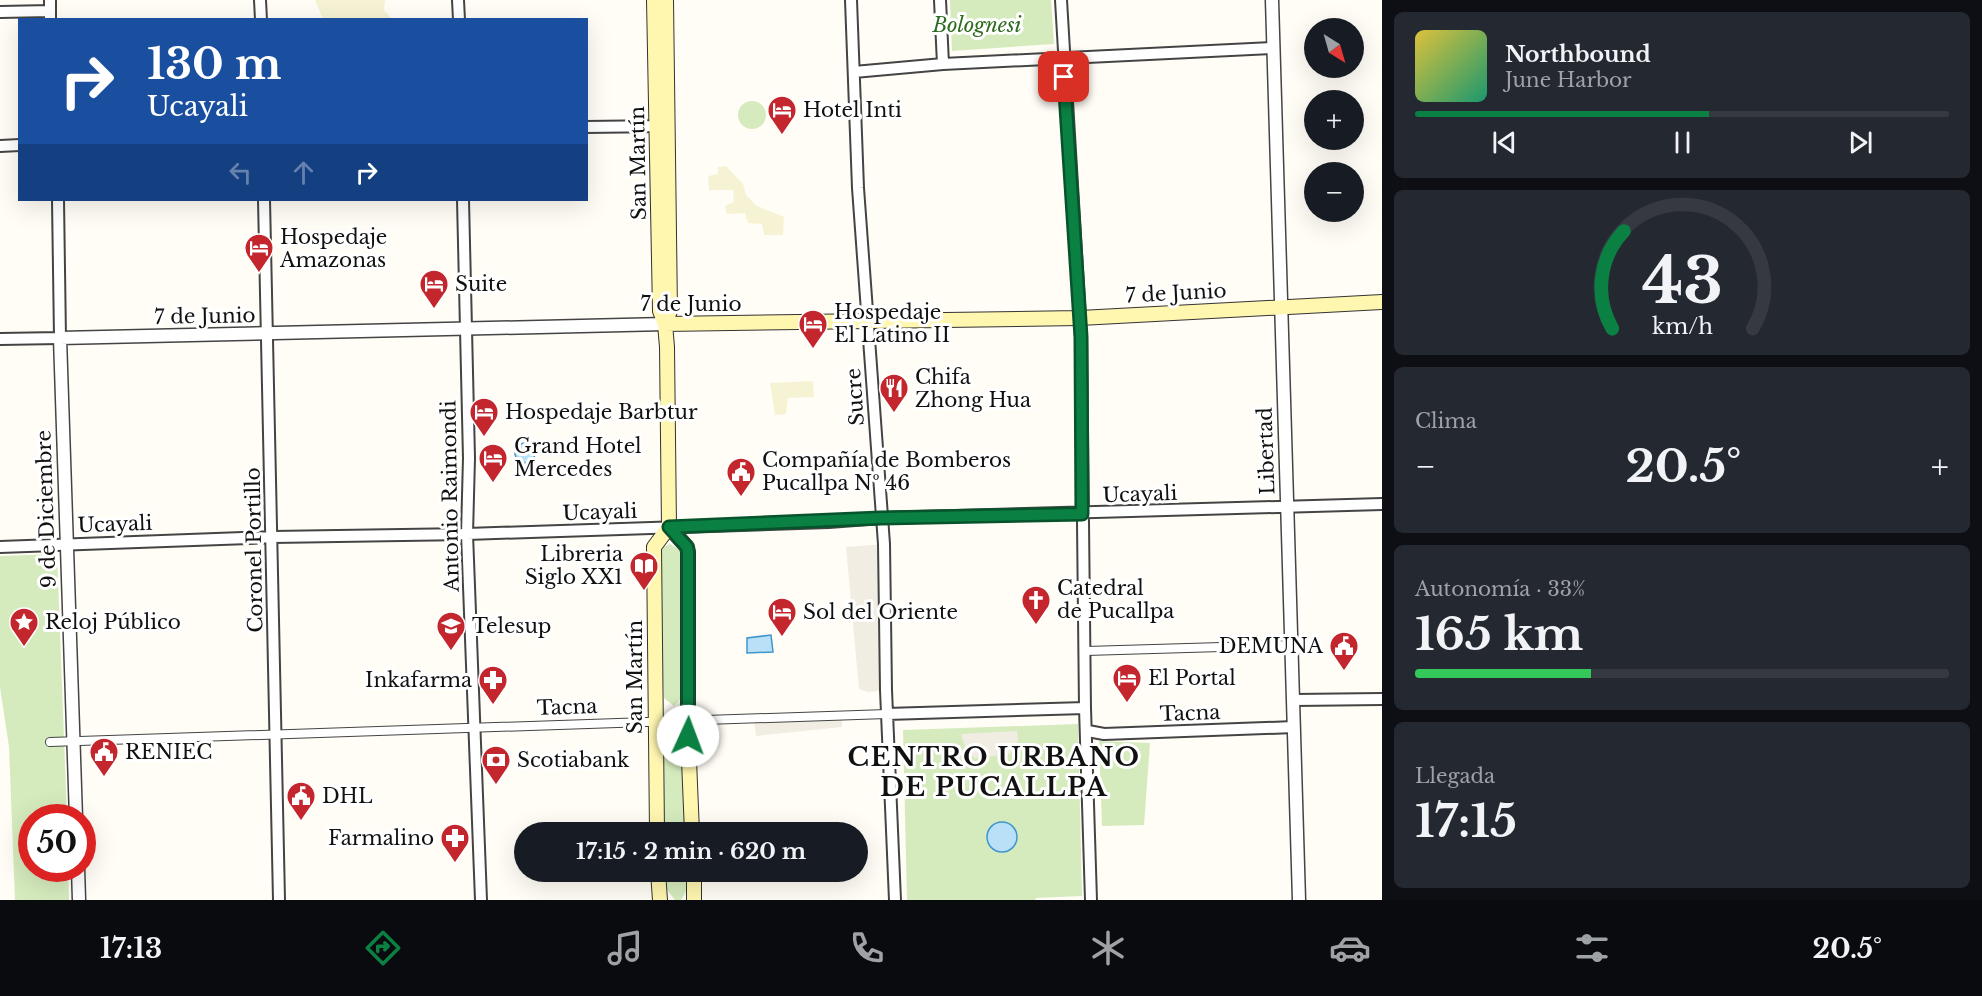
<!DOCTYPE html>
<html lang="es">
<meta charset="utf-8">
<style>
:root{--surface:#171b24;--page:#242831;--text:#f1f3f6;--muted:#9ea1a6;--line:#363941;--accent:#0b8043}
body{margin:0;font-family:"Libre Baskerville",serif;background:var(--page);color:var(--text);height:100vh;display:flex;flex-direction:column;font-size:22px;white-space:nowrap}
*{box-sizing:border-box;margin:0}
p{font-size:20px;color:var(--muted)}
.icon{flex:none;width:33px;height:33px;fill:none;stroke:currentColor;stroke-width:2;stroke-linecap:round;stroke-linejoin:round}
.map{position:relative;flex:1;overflow:hidden}
.sheet{display:flex;flex-direction:column;gap:12px;padding:12px;background:#0d0f14;width:600px}
.sheet>*{flex:none}
.guide{position:absolute;left:18px;top:18px;width:570px;height:183px;border-radius:0px;box-shadow:0 6px 24px #0002;background:#1a4fa0;color:#fff;overflow:hidden}
.needle{width:39px;rotate:143deg}
.buttons{position:absolute;left:1304px;top:18px;display:grid;gap:12px}
.buttons a{display:grid;place-items:center;width:60px;height:60px;border-radius:50%;background:var(--surface);box-shadow:0 6px 24px #0002;font-size:30px}
.speed{position:absolute;left:18px;top:804px;display:flex;gap:12px;font-size:30px;font-weight:700;text-align:center}
.speed>*{display:grid;place-content:center;width:78px;height:78px;border-radius:50%;background:var(--surface);box-shadow:0 6px 24px #0002;line-height:1}
.speed .limit{border:9px solid #d22;background:#fff;color:#111}
.pin{position:absolute;display:grid;place-items:center;width:51px;height:51px;color:#fff;margin:-26px;border-radius:12px;box-shadow:0 3px 9px #0006}
.me{position:absolute;width:66px;margin:-33px;rotate:2deg;stroke-linejoin:round;filter:drop-shadow(0 0 4px #0008)}
.turn{display:flex;align-items:center;gap:21px;height:126px;padding:0 30px;font-size:27px}
.turn .icon{width:78px;height:78px;stroke-width:2.5}
.turn b{display:block;font-size:42px;line-height:51px}
.lanes{display:flex;align-items:center;height:57px;padding:0 30px;background:#0003;justify-content:center;gap:30px;direction:ltr}
.lanes .off{opacity:.35}
.big{font-size:45px;font-weight:700;line-height:1.1}
.sheet .widget{flex:1;display:flex;flex-direction:column;justify-content:center;gap:9px;min-width:0;padding:0 21px;border-radius:9px;background:var(--page)}
.sheet .dial{align-items:center;gap:0}
.dial svg{height:156px;overflow:visible;fill:none;stroke:var(--line);stroke-width:7;stroke-linecap:round;text-anchor:middle}
.dial text{fill:var(--text);stroke:none}
.song{display:flex;align-items:center;gap:18px}
.cover{width:72px;height:72px;border-radius:9px;background:linear-gradient(135deg,hsl(50 70% 55%),hsl(160 70% 35%))}
.played{height:6px;border-radius:3px;background:linear-gradient(90deg,var(--accent) 55%,var(--line) 55%)}
.keys{display:flex;justify-content:space-around;direction:ltr}
.heat{display:flex;justify-content:space-between;align-items:center;font-size:33px;direction:ltr}
.charge{height:9px;border-radius:4px;background:linear-gradient(90deg,#34c759 33%,var(--line) 0)}
.trip{position:absolute;left:514px;top:822px;width:354px;height:60px;border-radius:30px;background:var(--surface);box-shadow:0 6px 24px #0002;font-weight:700;line-height:60px;text-align:center}
.dock{display:flex;height:96px;justify-content:space-around;align-items:center;background:#090b0e;color:var(--muted)}
.dock .icon{width:42px;height:42px}
.dock .on{color:var(--accent)}
.dock b{font-size:27px;color:var(--text)}
main{display:flex;flex:1;min-height:0}
.map>svg:first-child{display:block}
.farmland{fill:#f6f3d4}
.green{fill:#d5ebbd}
.plaza{fill:#f1ede2}
.water{fill:#b9e0f7;stroke:#3f96cf;stroke-width:1.5}
.lines{fill:none;stroke-linecap:round;stroke-linejoin:round}
.pedestrian-casing{stroke:#444;stroke-width:10}
.minor-casing{stroke:#444;stroke-width:14}
.tertiary-casing{stroke:#444;stroke-width:15}
.secondary-casing{stroke:#333;stroke-width:16}
.pedestrian{stroke:#fff;stroke-width:8}
.minor{stroke:#fff;stroke-width:10}
.tertiary{stroke:#fff;stroke-width:12}
.secondary{stroke:#fff6b0;stroke-width:14}
.route-casing{stroke:#07532c;stroke-width:15}
.route{stroke:#0b8043;stroke-width:10}
.labels{text-anchor:middle;dominant-baseline:central;stroke-width:6;stroke-linejoin:round;paint-order:stroke}
.park-label{font-size:20px;font-style:italic;fill:#2f6b1f;stroke:#fff}
.poi-label{font-size:20px;fill:#111;stroke:#fff;text-anchor:start}
.street-label{font-size:20px;fill:#111;stroke:#fff}
.district-label{font-size:26px;font-weight:bold;letter-spacing:1.5px;fill:#111;stroke:#fff}
</style>
<main>
<div class="map">
<svg width="1382" height="900" viewBox="0 0 1382 900">
<rect width="100%" height="100%" fill="#fffdf5"/>
<!-- farmland -->
<path class="farmland" d="M315 0H385L384 10 392 19H323Z
M726 166 743 184 746 195 757 206 784 217 783 235H764L762 224 748 223 745 213 727 214 725 206 734 202 733 190H709L708 176 718 174V167Z
M813 381 814 397 788 398 786 414 775 415 770 383Z"/>
<!-- green -->
<path class="green" d="M950 0H1051L1054 44 952 51Z
M738 115a14 14 0 1 1 28 0a14 14 0 1 1-28 0Z
M670 544 680 550 686 693 674 706 664 698 656 550Z
M57 554 67 817 32 818V868L68 869 69 900H15L9 747 0 687V556Z
M1078 724 1082 896 1036 898 1035 900H907L903 730Z
M674 729 681 735 686 832H663L660 742Z
M1099 741 1150 743 1144 825 1102 826Z
M664 872H688L689 886 681 900H675L665 887Z"/>
<!-- plaza -->
<path class="plaza" d="M884 544 886 690 868 692 859 689 846 547Z
M842 715V727L756 736 754 718Z
M1017 731 1018 740 1010 754 975 758 967 752 961 734Z"/>
<!-- water -->
<path class="water" d="M515 453a10 10 0 1 1 20 0a10 10 0 1 1-20 0Z
M771 635 773 652 747 653V638Z
M987 837a15 15 0 1 1 30 0a15 15 0 1 1-30 0Z"/>
<g class="lines">
<!-- pedestrian casing -->
<g class="pedestrian-casing">
<path id="pedestrian" d="M1086 651 1292 645
M50 742 887 714"/>
</g>
<!-- minor casing -->
<g class="minor-casing">
<path id="minor" d="M50 0V20
M260 0 261 20
M458 0 459 20
M851 0 858 188 884 544 886 690 895 900
M940 0 943 64
M1061 0 1081 337 1085 708 1091 900
M0 12 50 11
M854 72 943 64 1272 48
M586 127 664 126
M0 146 20 145
M264 200 279 900
M463 200 469 458 467 534 481 900
M0 339 60 338 58 200
M0 547 273 537 467 534 829 522 881 518 1382 504
M1294 700 1382 699
M887 714 1085 708
M1088 731 1104 734 1294 727"/>
</g>
<!-- tertiary casing -->
<g class="tertiary-casing">
<path id="tertiary" d="M1272 0 1299 900
M76 818 60 338 665 324
M78 868 79 900"/>
</g>
<!-- secondary casing -->
<g class="secondary-casing">
<path id="secondary" d="M654 0 660 311 665 324 667 347 669 527 654 547 657 832
M665 324 1080 318 1382 302
M665 324 670 311 666 0
M669 527 687 547 688 552V736L692 832
M658 872 660 900
M694 872V900"/>
</g>
<!-- pedestrian -->
<use href="#pedestrian" class="pedestrian"/>
<!-- minor -->
<use href="#minor" class="minor"/>
<!-- tertiary -->
<use href="#tertiary" class="tertiary"/>
<!-- secondary -->
<use href="#secondary" class="secondary"/>
</g>
<g class="lines">
<!-- route casing -->
<g class="route-casing">
<path id="route" d="M688 736V552L687 547 669 527 881 518 1082 514 1081 337 1064 77"/>
</g>
<!-- route -->
<use href="#route" class="route"/>
</g>
<!-- icons -->
<defs>
<g id="hotel-pin" transform="scale(1.5)"><path d="M0 17L-7.5 6A9.5 9.5 0 1 1 7.5 6Z" fill="#c4262e" stroke="#fff"/><path d="M-6-4.5h1.5V1H6V5H4.5V3h-9V5H-6ZM-4 0a1.8 1.8 0 1 1 3.6 0ZM.5 0V-2.5h3Q6-2.5 6 0Z" fill="#fff"/></g>
<g id="restaurant-pin" transform="scale(1.5)"><path d="M0 17L-7.5 6A9.5 9.5 0 1 1 7.5 6Z" fill="#c4262e" stroke="#fff"/><path d="M-5-6h1v4h1v-4h1v4h1v-4h1v5L-1.5 .5V6h-2V.5L-5-1ZM5-6V6H3V1.5H1.5Q1.5-4 5-6Z" fill="#fff"/></g>
<g id="civic-pin" transform="scale(1.5)"><path d="M0 17L-7.5 6A9.5 9.5 0 1 1 7.5 6Z" fill="#c4262e" stroke="#fff"/><path d="M-.6-6.5H3V-4.5H.6V-3L4-1V1h2V6H-6V1h2V-1L-.6-3ZM-1.2 2.5V6h2.4V2.5Z" fill="#fff"/></g>
<g id="library-pin" transform="scale(1.5)"><path d="M0 17L-7.5 6A9.5 9.5 0 1 1 7.5 6Z" fill="#c4262e" stroke="#fff"/><path d="M-6-4Q-3-5.5-.7-3.5V5Q-3 3-6 4ZM6-4Q3-5.5 .7-3.5V5Q3 3 6 4Z" fill="#fff"/></g>
<g id="church-pin" transform="scale(1.5)"><path d="M0 17L-7.5 6A9.5 9.5 0 1 1 7.5 6Z" fill="#c4262e" stroke="#fff"/><path d="M-1.2-6h2.4v3.5h3.3v2.4h-3.3V6h-2.4V-.1h-3.3v-2.4h3.3Z" fill="#fff"/></g>
<g id="sight-pin" transform="scale(1.5)"><path d="M0 17L-7.5 6A9.5 9.5 0 1 1 7.5 6Z" fill="#c4262e" stroke="#fff"/><path d="M0-6L1.8-2.2L6-1.7L2.9 1.2L3.7 5.4L0 3.3L-3.7 5.4L-2.9 1.2L-6-1.7L-1.8-2.2Z" fill="#fff"/></g>
<g id="university-pin" transform="scale(1.5)"><path d="M0 17L-7.5 6A9.5 9.5 0 1 1 7.5 6Z" fill="#c4262e" stroke="#fff"/><path d="M0-5L7-2L0 1L-7-2ZM-4 1L0 2.5L4 1V4Q0 6-4 4Z" fill="#fff"/></g>
<g id="pharmacy-pin" transform="scale(1.5)"><path d="M0 17L-7.5 6A9.5 9.5 0 1 1 7.5 6Z" fill="#c4262e" stroke="#fff"/><path d="M-2-6h4v4h4v4h-4v4h-4v-4h-4v-4h4Z" fill="#fff"/></g>
<g id="bank-pin" transform="scale(1.5)"><path d="M0 17L-7.5 6A9.5 9.5 0 1 1 7.5 6Z" fill="#c4262e" stroke="#fff"/><path d="M-6-4H6V4H-6ZM0-2.3a2.3 2.3 0 1 0 0 4.6a2.3 2.3 0 1 0 0-4.6Z" fill="#fff"/></g>
</defs>
<g fill-rule="evenodd">
<use href="#hotel-pin" x="782" y="110"/>
<use href="#hotel-pin" x="259" y="248"/>
<use href="#hotel-pin" x="434" y="284"/>
<use href="#hotel-pin" x="813" y="324"/>
<use href="#restaurant-pin" x="894" y="388"/>
<use href="#hotel-pin" x="484" y="412"/>
<use href="#hotel-pin" x="493" y="458"/>
<use href="#civic-pin" x="741" y="472"/>
<use href="#library-pin" x="644" y="566"/>
<use href="#church-pin" x="1036" y="600"/>
<use href="#hotel-pin" x="782" y="612"/>
<use href="#sight-pin" x="24" y="622"/>
<use href="#university-pin" x="451" y="626"/>
<use href="#civic-pin" x="1344" y="646"/>
<use href="#hotel-pin" x="1127" y="678"/>
<use href="#pharmacy-pin" x="493" y="680"/>
<use href="#civic-pin" x="104" y="752"/>
<use href="#bank-pin" x="496" y="760"/>
<use href="#civic-pin" x="301" y="796"/>
<use href="#pharmacy-pin" x="455" y="838"/>
</g>
<g class="labels">
<!-- park labels -->
<g class="park-label">
<text x="977" y="25">Bolognesi</text>
</g>
<!-- poi labels -->
<g class="poi-label">
<text x="803" y="110">Hotel Inti</text>
<text x="280" y="237">Hospedaje<tspan x="280" dy="23">Amazonas</tspan></text>
<text x="455" y="284">Suite</text>
<text x="834" y="312">Hospedaje<tspan x="834" dy="23">El Latino II</tspan></text>
<text x="915" y="377">Chifa<tspan x="915" dy="23">Zhong Hua</tspan></text>
<text x="505" y="412">Hospedaje Barbtur</text>
<text x="514" y="446">Grand Hotel<tspan x="514" dy="23">Mercedes</tspan></text>
<text x="762" y="460">Compañía de Bomberos<tspan x="762" dy="23">Pucallpa Nº 46</tspan></text>
<text x="623" y="554" text-anchor="end">Libreria<tspan x="623" dy="23">Siglo XX1</tspan></text>
<text x="1057" y="588">Catedral<tspan x="1057" dy="23">de Pucallpa</tspan></text>
<text x="803" y="612">Sol del Oriente</text>
<text x="45" y="622">Reloj Público</text>
<text x="472" y="626">Telesup</text>
<text x="1323" y="646" text-anchor="end">DEMUNA</text>
<text x="1148" y="678">El Portal</text>
<text x="472" y="680" text-anchor="end">Inkafarma</text>
<text x="125" y="752">RENIEC</text>
<text x="517" y="760">Scotiabank</text>
<text x="322" y="796">DHL</text>
<text x="434" y="838" text-anchor="end">Farmalino</text>
</g>
<!-- street labels -->
<g class="street-label">
<text transform="translate(638 163) rotate(-91)">San Martín</text>
<text transform="translate(1176 293) rotate(-3)">7 de Junio</text>
<text x="691" y="304">7 de Junio</text>
<text transform="translate(205 316) rotate(-1)">7 de Junio</text>
<text transform="translate(855 397) rotate(-94)">Sucre</text>
<text transform="translate(1266 451) rotate(-92)">Libertad</text>
<text transform="translate(1140 494) rotate(-2)">Ucayali</text>
<text transform="translate(450 496) rotate(-91)">Antonio Raimondi</text>
<text transform="translate(46 509) rotate(-92)">9 de Diciembre</text>
<text transform="translate(600 512) rotate(-2)">Ucayali</text>
<text transform="translate(115 524) rotate(-2)">Ucayali</text>
<text transform="translate(254 550) rotate(-91)">Coronel Portillo</text>
<text transform="translate(635 677) rotate(-90)">San Martín</text>
<text transform="translate(567 707) rotate(-2)">Tacna</text>
<text transform="translate(1190 713) rotate(-2)">Tacna</text>
</g>
<!-- district labels -->
<g class="district-label">
<text x="994" y="757">CENTRO URBANO<tspan x="994" dy="30">DE PUCALLPA</tspan></text>
</g>
</g>
</svg>
<div class="buttons">
<a><svg class="needle" viewBox="-14 -14 28 28"><path d="M0-13l5 13h-10z" fill="#e53935"/><path d="M0 13l5-13h-10z" fill="#9ea1a6"/></svg></a>
<a>+</a>
<a>−</a>
</div>
<div class="speed"><div class="limit">50</div></div>
<div class="pin" style="left:1064px;top:77px;background:#d93025"><svg class="icon" aria-label="arrive" viewBox="0 0 24 24"><path d="M6 21V4h12l-3 4 3 4H6"/></svg></div>
<svg class="me" style="left:688px;top:736px" viewBox="-20 -20 40 40"><circle r="19" fill="#fff"/><path d="M0-13L10 11 0 6-10 11z" fill="#0b8043"/></svg>
<div class="trip">17:15 · 2 min · 620 m</div>
<div class="guide">
<div class="turn"><svg class="icon" aria-label="right" viewBox="0 0 24 24"><path d="M7 20v-9h11M14 6l5 5-5 5"/></svg><div><b>130 m</b>Ucayali</div></div>
<div class="lanes"><svg class="icon off" aria-label="left" viewBox="0 0 24 24"><path d="M17 20v-9H6M10 6l-5 5 5 5"/></svg><svg class="icon off" aria-label="ahead" viewBox="0 0 24 24"><path d="M12 20V5M6 11l6-6 6 6"/></svg><svg class="icon" aria-label="right" viewBox="0 0 24 24"><path d="M7 20v-9h11M14 6l5 5-5 5"/></svg></div>
</div>
</div>
<section class="sheet">
<div class="widget">
<div class="song"><i class="cover"></i><div><b>Northbound</b><p>June Harbor</p></div></div>
<div class="played"></div>
<div class="keys"><svg class="icon" aria-label="previous" viewBox="0 0 24 24"><path d="M18 5L8 12l10 7zM5 5v14"/></svg><svg class="icon" aria-label="pause" viewBox="0 0 24 24"><path d="M8 5v14M16 5v14"/></svg><svg class="icon" aria-label="next" viewBox="0 0 24 24"><path d="M6 5l10 7-10 7zM19 5v14"/></svg></div>
</div>
<div class="widget dial"><svg viewBox="0 0 100 80">
<path d="M14 69A42 42 0 1 1 86 69"/>
<path d="M14 69A42 42 0 0 1 20 19" stroke="#0b8043"/>
<text x="50" y="56" font-size="32" font-weight="700">43</text>
<text x="50" y="72" font-size="11">km/h</text>
</svg></div>
<div class="widget"><p>Clima</p>
<div class="heat"><a>−</a><b class="big">20.5°</b><a>+</a></div>
</div>
<div class="widget"><p>Autonomía · 33%</p><b class="big">165 km</b><div class="charge"></div></div>
<div class="widget"><p>Llegada</p><b class="big">17:15</b></div>
</section>
</main>
<nav class="dock">
<b>17:13</b>
<svg class="icon on" aria-label="directions" viewBox="0 0 24 24"><path d="M12 3l9 9-9 9-9-9zM9 14v-3h6M13 9l2 2-2 2"/></svg>
<svg class="icon" aria-label="music" viewBox="0 0 24 24"><path d="M9 18V5l10-2v13"/><circle cx="6" cy="18" r="3"/><circle cx="16" cy="16" r="3"/></svg>
<svg class="icon" aria-label="phone" viewBox="0 0 24 24"><path d="M5 4h4l2 5-3 2q2 4 5 5l2-3 5 2v4C11 20 4 13 5 4z"/></svg>
<svg class="icon" aria-label="climate" viewBox="0 0 24 24"><path d="M12 3v18M4 7l16 10M4 17L20 7"/></svg>
<svg class="icon" aria-label="car" viewBox="0 0 24 24"><path d="M5 17H2v-5l4-1 3-4h7l3 4 3 1v5h-3M9 17h6M6 11h13"/><circle cx="7" cy="17" r="2"/><circle cx="17" cy="17" r="2"/></svg>
<svg class="icon" aria-label="filters" viewBox="0 0 24 24"><path d="M4 7h16M4 17h16"/><circle cx="9" cy="7" r="2"/><circle cx="15" cy="17" r="2"/></svg>
<b>20.5°</b>
</nav>
